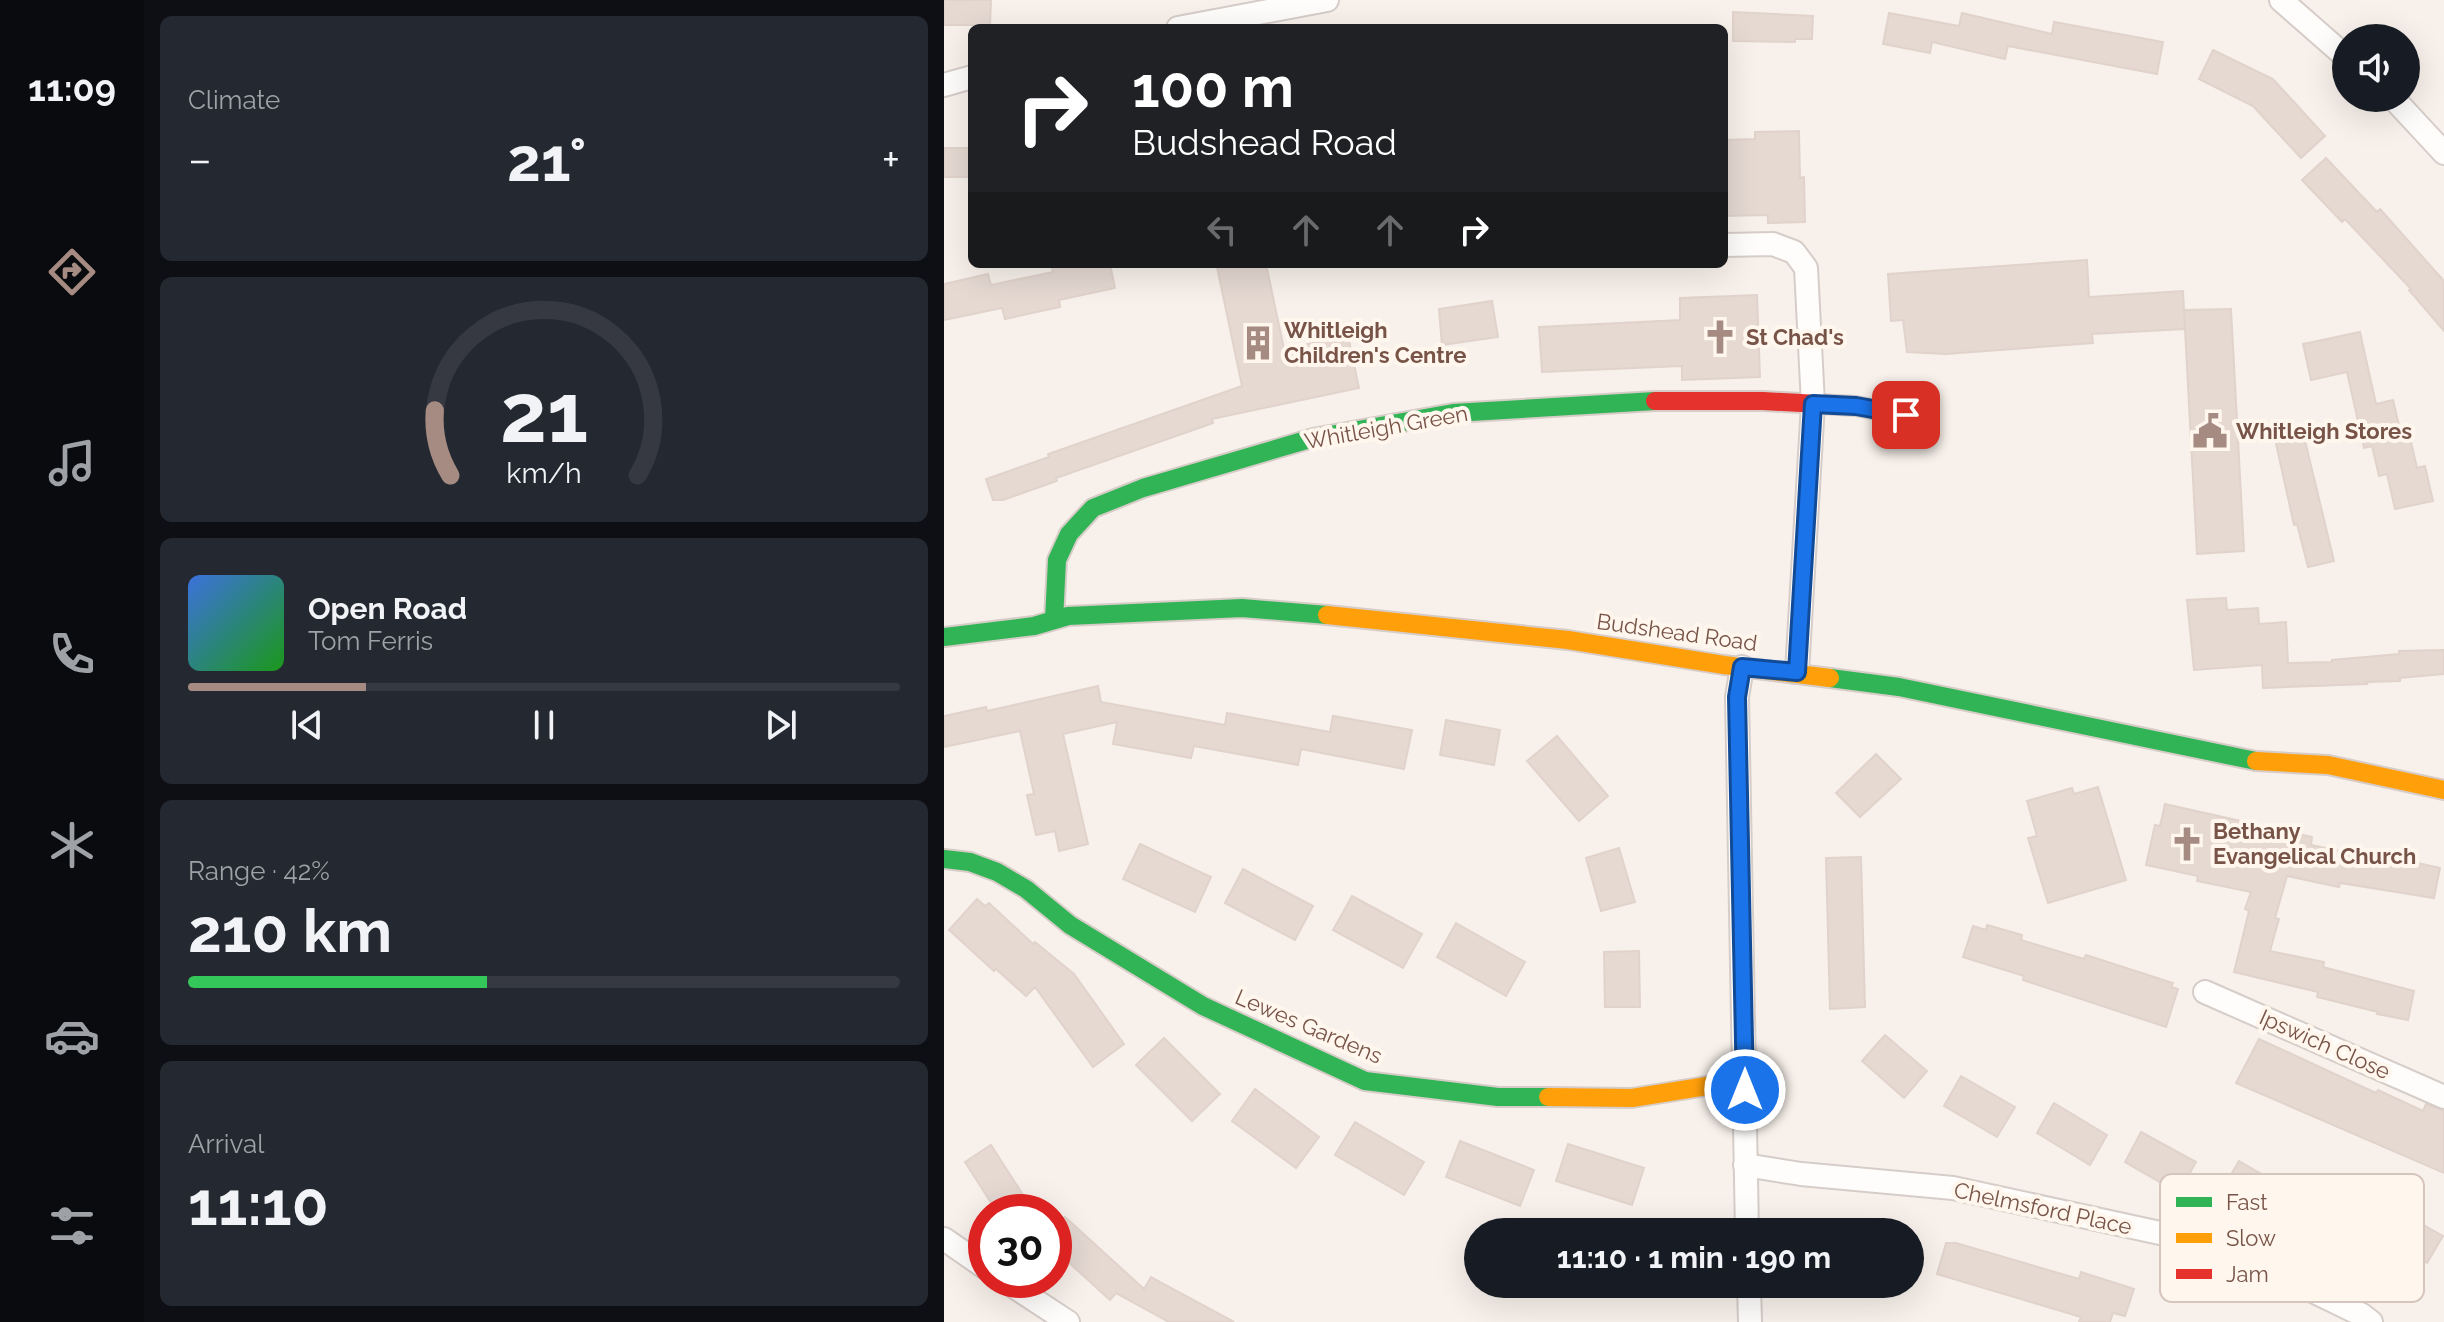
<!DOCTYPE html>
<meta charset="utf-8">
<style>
:root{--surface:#171b24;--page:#242831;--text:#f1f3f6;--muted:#9ea1a6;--line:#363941;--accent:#a58b81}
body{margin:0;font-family:Raleway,sans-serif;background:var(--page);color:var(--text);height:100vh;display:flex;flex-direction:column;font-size:30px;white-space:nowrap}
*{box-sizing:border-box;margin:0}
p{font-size:26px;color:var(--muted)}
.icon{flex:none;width:44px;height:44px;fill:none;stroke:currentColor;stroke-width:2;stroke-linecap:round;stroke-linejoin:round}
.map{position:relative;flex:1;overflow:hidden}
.panel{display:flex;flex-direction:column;gap:16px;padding:16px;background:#0d0f14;width:800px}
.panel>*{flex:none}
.top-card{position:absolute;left:24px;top:24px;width:760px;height:244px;border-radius:12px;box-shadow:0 8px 32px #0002;background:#202124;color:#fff;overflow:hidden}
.controls{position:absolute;left:1388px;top:24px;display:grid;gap:16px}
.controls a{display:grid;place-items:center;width:88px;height:88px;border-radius:50%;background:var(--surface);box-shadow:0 8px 32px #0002;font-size:40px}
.speed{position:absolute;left:24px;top:1194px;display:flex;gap:16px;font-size:40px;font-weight:700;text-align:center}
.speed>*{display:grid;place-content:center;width:104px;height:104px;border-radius:50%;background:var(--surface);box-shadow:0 8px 32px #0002;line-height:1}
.speed .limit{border:12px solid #d22;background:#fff;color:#111}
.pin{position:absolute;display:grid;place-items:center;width:68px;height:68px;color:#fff;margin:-34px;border-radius:16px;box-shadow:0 4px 12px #0006}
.me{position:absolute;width:88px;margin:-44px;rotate:0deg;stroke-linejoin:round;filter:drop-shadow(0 0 6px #0008)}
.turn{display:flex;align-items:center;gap:28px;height:168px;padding:0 32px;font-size:36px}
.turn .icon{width:104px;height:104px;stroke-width:2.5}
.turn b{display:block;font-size:56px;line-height:68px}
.lanes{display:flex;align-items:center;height:76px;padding:0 32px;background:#0003;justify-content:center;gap:40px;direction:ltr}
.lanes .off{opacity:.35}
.big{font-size:60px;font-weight:700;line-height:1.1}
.panel .card{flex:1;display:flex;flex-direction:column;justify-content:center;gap:12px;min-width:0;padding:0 28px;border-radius:12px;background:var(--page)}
.panel .dial{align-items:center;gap:0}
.dial svg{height:208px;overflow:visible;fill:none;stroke:var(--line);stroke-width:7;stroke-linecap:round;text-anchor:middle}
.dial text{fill:var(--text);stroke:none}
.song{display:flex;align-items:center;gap:24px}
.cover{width:96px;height:96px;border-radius:12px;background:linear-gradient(135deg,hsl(220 70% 55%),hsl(120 70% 35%))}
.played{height:8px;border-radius:4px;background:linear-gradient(90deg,var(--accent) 25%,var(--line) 25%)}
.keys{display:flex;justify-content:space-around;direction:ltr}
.heat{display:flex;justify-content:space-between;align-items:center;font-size:44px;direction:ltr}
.charge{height:12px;border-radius:6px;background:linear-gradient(90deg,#34c759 42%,var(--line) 0)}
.trip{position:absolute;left:520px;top:1218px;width:460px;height:80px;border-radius:40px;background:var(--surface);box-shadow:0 8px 32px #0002;font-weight:700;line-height:80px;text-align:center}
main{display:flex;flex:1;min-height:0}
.dock{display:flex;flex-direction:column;width:144px;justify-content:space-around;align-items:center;background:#090b0e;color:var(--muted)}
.dock .icon{width:56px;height:56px}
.dock .active{color:var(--accent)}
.dock b{font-size:36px;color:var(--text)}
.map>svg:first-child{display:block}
.building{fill:#e5d9d2;stroke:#e1d3cc;stroke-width:2}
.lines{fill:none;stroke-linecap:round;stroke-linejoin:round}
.street-casing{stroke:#d6cdc8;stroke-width:26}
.fast-casing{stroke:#d7ccc7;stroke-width:22}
.slow-casing{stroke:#d7ccc7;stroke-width:22}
.jam-casing{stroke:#d7ccc7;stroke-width:22}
.street{stroke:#fefdfc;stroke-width:22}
.fast{stroke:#30b455;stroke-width:18}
.slow{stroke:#ff9f0a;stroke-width:18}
.jam{stroke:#e5322d;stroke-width:18}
.route-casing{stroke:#114b97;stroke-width:20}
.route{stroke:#1a73e8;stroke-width:14}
.labels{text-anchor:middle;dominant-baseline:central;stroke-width:8;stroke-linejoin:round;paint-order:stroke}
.poi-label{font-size:22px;font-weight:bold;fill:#785448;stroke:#fff6ed;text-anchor:start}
.street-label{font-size:22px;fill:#785448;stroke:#fff6ed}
.key{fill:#fff6ed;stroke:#d6c5bc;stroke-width:2}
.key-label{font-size:22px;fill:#785448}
</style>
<main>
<nav class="dock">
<b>11:09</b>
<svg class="icon active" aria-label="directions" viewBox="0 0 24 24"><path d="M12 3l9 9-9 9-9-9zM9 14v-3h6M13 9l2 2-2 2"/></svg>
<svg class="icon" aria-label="music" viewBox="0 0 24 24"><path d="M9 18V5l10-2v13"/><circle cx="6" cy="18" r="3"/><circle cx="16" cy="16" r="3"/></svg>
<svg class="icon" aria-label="phone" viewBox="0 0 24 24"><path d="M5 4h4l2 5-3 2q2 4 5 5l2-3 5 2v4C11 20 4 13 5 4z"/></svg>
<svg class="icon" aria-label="climate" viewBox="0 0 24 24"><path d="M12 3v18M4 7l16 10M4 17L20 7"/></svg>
<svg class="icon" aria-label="car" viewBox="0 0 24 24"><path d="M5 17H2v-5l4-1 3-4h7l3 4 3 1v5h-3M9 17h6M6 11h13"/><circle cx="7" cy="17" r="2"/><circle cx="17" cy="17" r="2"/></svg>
<svg class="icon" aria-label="filters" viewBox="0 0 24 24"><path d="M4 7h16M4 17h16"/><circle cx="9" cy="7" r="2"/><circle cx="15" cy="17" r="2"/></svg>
</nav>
<section class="panel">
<div class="card"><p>Climate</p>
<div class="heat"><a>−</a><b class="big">21°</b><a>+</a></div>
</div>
<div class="card dial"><svg viewBox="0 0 100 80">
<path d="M14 69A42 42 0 1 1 86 69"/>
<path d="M14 69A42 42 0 0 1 8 44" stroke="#a58b81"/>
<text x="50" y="56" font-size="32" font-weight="700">21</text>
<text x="50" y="72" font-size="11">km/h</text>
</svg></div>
<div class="card">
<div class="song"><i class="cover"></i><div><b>Open Road</b><p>Tom Ferris</p></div></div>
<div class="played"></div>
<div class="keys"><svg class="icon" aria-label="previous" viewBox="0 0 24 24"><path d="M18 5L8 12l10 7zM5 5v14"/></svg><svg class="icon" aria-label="pause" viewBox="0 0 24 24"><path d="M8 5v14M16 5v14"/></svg><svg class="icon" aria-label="next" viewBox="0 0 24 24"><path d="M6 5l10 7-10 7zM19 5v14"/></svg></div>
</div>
<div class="card"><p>Range · 42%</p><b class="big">210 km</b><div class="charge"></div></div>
<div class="card"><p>Arrival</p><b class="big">11:10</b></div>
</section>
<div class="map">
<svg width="1500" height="1322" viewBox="0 0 1500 1322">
<rect width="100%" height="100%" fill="#f8f1eb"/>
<!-- building -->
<path class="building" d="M0 0H47L46 25H0Z
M789 12 869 16 868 39H851V42L789 41Z
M945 13 1015 26 1018 13 1108 34 1110 22 1219 42 1213 74 1064 46 1061 59 988 42 986 53 939 44Z
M1269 50 1329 79 1381 136 1357 158 1309 106 1255 79Z
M855 131 856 178 860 177 861 222 824 223V215L780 216V140L811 139V132Z
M0 148H28V177H0Z
M1382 158 1433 212 1436 209 1500 281V331L1465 290 1467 289 1401 219 1398 222 1358 180Z
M1143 260 1145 297 1239 291 1241 328 1240 310 1287 309 1300 551 1253 554 1241 329 1148 334 1149 343 1002 354 963 352 959 320 947 321 944 274Z
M107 264H166L171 288 115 300 116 307 61 319 58 308 0 320V284L44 274 47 285 109 272Z
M289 264H322L340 349 404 336 415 388 268 419 269 423 112 478 113 481 59 500H49L42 479 105 457 104 454 298 386 273 267Z
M813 295 816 377 738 380V366L598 372 595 327 736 320V298Z
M548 301 554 337 498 345 495 309Z
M1416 332 1432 404 1449 400 1457 434 1465 433 1473 468 1481 466 1489 501 1451 509 1443 474 1435 476 1428 446 1420 448 1403 372 1367 380 1359 344Z
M1357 424 1390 561 1364 567 1353 524 1350 525 1329 430Z
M1282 598 1283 610 1314 608 1315 624 1342 622 1344 663 1388 662V660L1455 654V651L1500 650V674L1456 678V681L1422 682 1423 684 1319 688 1318 665 1250 670 1243 600Z
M154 686 157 702 281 725 283 713 386 732 389 716 468 730 460 769 357 749 354 765 250 746 247 758 169 744 173 722 119 734 144 844 115 851 111 831 92 835 83 795 90 794 76 731 0 747V716L42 707 43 711Z
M502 720 556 730 550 765 496 755Z
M613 736 664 796 635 821 583 761Z
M932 754 957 779 916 817 892 793Z
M1154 787 1182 880 1104 903 1084 838 1093 836 1083 801 1128 788 1130 794Z
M1221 804 1368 837 1367 845 1434 859 1465 864V861L1496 868 1490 898 1396 883 1395 887 1343 876 1331 918 1335 919 1326 951 1380 962 1379 967 1470 991 1464 1020 1433 1014 1434 1012 1373 997 1374 992 1290 972 1305 911 1301 909 1307 892 1253 881 1254 876 1202 865 1211 825 1216 826Z
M196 844 267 877 251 912 179 879Z
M675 848 691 902 657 911 642 858Z
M917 857 921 1007 886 1009 882 858Z
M299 869 369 906 351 940 281 903Z
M408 896 478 934 459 968 389 930Z
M33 899 41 906 45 903 89 944 91 942 130 974 180 1044 149 1067 91 987 82 996 52 969 50 971 5 930Z
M512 923 581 962 562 996 493 957Z
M1043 925 1078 935 1077 940 1140 959 1142 955 1229 983 1227 987 1234 989 1222 1027 1079 980 1080 976 1019 957 1029 926 1042 930Z
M695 951 696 1007H661L660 952Z
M941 1035 983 1071 960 1098 918 1061Z
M220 1038 276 1094 248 1121 192 1065Z
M1315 1039 1432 1093 1434 1090 1479 1111 1482 1104 1500 1111V1173L1292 1083Z
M1017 1076 1071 1107 1053 1137 1000 1106Z
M311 1089 375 1137 352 1168 288 1121Z
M1110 1103 1163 1135 1146 1165 1093 1133Z
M411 1122 480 1162 460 1195 391 1155Z
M1197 1132 1252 1162 1235 1193 1181 1162Z
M516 1141 590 1170 576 1206 502 1177Z
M624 1144 700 1168 688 1205 612 1181Z
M47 1145 90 1212H53L21 1162Z
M1295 1161 1347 1191 1332 1218 1279 1188Z
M1446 1206 1499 1236 1483 1263 1431 1234Z
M121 1217 200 1289 207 1277 290 1322H225L172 1293 166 1300 110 1249V1230Z
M1002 1243H1012L1135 1279 1137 1272 1190 1289 1181 1316 1169 1313 1166 1322H1135L1137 1317 993 1274Z"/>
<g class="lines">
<!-- street casing -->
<g class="street-casing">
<path id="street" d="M1337 0 1402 57
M234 28 383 0
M0 85 28 77
M1449 98 1500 153
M780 245 829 244 850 252 862 268 869 404 853 672
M798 667 793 697 803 1232
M1261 992 1500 1097
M801 1165 857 1174 1009 1188 1276 1246 1418 1315 1427 1322
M0 1239 42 1268
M60 1280 124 1322
M805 1284 806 1322"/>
</g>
<!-- fast casing -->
<g class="fast-casing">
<path id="fast" d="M110 620 113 560 125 534 149 508 199 488 369 438 509 413 711 401
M0 637 90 626 124 616 298 608 383 615
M886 678 955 687 1312 761
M0 859 26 862 53 872 82 889 126 925 259 1006 421 1081 554 1097H604"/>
</g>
<!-- slow casing -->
<g class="slow-casing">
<path id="slow" d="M383 615 624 640 780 665 886 678
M1312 761 1384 765 1500 790
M604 1097 688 1098 769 1085 801 1090"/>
</g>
<!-- jam casing -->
<g class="jam-casing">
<path id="jam" d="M711 401H819L912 406 980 419"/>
</g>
<!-- street -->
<use href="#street" class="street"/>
<!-- fast -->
<use href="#fast" class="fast"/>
<!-- slow -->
<use href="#slow" class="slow"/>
<!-- jam -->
<use href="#jam" class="jam"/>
</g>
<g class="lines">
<!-- route casing -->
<g class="route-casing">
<path id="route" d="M801 1090 793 697 798 667 853 672 869 404 912 406 962 415"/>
</g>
<!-- route -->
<use href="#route" class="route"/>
</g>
<!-- icons -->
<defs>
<g id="church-bare" transform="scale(2.76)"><path d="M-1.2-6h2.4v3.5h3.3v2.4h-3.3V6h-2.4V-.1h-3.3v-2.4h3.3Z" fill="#a58b81" stroke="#fff6ed" stroke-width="2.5" paint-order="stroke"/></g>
<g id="building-bare" transform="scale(2.76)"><path d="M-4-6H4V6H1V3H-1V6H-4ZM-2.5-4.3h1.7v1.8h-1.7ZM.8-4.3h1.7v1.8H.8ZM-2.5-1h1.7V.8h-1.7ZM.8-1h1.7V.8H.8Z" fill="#a58b81" stroke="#fff6ed" stroke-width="2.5" paint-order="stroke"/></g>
<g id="civic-bare" transform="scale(2.76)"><path d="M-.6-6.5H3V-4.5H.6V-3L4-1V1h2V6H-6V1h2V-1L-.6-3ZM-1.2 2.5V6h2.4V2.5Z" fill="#a58b81" stroke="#fff6ed" stroke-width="2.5" paint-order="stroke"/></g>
</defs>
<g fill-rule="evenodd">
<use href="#church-bare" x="776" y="337"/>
<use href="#building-bare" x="314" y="343"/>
<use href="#civic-bare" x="1266" y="431"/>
<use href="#church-bare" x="1243" y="844"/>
</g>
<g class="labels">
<!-- poi labels -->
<g class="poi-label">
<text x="340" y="330">Whitleigh<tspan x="340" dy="25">Children's Centre</tspan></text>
<text x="802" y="337">St Chad's</text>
<text x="1292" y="431">Whitleigh Stores</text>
<text x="1269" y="831">Bethany<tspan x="1269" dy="25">Evangelical Church</tspan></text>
</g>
<!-- street labels -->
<g class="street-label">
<text transform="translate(442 427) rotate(-10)">Whitleigh Green</text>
<text transform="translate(733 632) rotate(8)">Budshead Road</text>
<text transform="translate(365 1026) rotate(23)">Lewes Gardens</text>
<text transform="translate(1381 1044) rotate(24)">Ipswich Close</text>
<text transform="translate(1099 1208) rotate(12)">Chelmsford Place</text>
</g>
</g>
<!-- legend -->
<rect x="1216" y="1174" width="264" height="128" rx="12" class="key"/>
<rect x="1232" y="1197" width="36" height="10" fill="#30b455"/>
<rect x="1232" y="1233" width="36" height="10" fill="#ff9f0a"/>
<rect x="1232" y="1269" width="36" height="10" fill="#e5322d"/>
<g class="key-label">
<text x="1282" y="1210">Fast</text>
<text x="1282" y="1246">Slow</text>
<text x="1282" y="1282">Jam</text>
</g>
</svg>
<div class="controls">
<a><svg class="icon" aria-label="sound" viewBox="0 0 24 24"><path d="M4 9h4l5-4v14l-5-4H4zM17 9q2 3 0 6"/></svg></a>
</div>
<div class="speed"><div class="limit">30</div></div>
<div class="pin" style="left:962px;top:415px;background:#d93025"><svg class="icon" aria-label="arrive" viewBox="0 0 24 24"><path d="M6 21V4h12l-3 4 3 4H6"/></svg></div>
<svg class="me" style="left:801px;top:1090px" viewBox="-20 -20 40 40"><circle r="17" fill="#1a73e8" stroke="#fff" stroke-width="3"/><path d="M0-11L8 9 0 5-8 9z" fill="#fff"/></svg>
<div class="trip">11:10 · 1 min · 190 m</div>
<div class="top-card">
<div class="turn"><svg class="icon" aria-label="right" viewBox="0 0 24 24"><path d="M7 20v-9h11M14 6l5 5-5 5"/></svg><div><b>100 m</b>Budshead Road</div></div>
<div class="lanes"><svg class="icon off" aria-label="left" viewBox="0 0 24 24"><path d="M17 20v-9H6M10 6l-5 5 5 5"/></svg><svg class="icon off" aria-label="ahead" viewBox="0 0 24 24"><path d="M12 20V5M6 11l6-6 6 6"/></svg><svg class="icon off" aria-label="ahead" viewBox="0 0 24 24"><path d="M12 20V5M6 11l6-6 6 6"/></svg><svg class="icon" aria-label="right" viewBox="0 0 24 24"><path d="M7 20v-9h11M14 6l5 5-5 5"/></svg></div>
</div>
</div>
</main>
